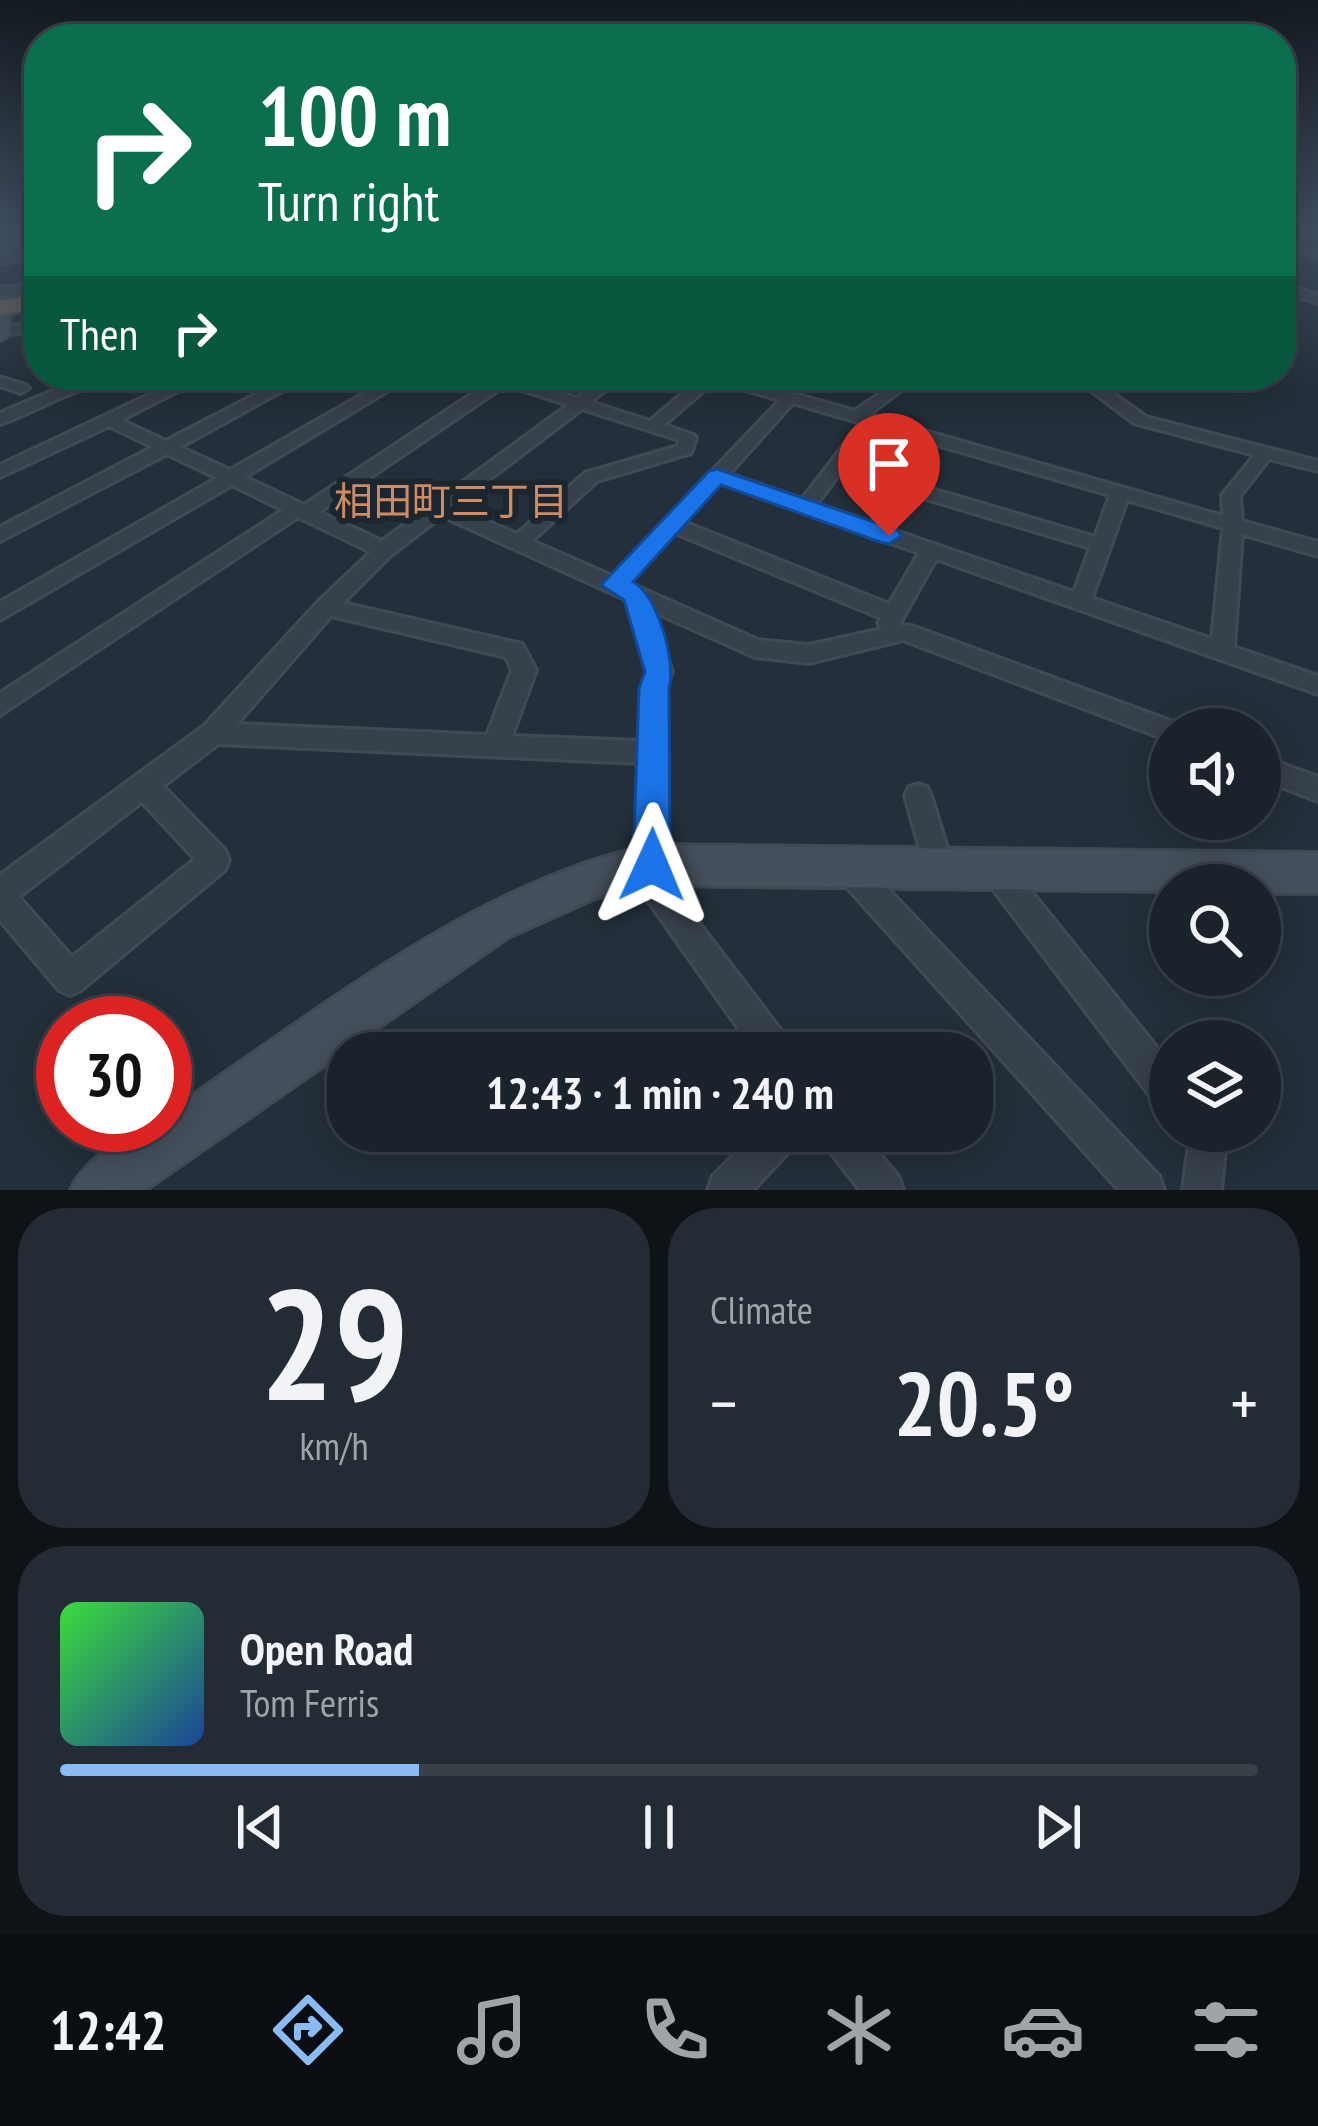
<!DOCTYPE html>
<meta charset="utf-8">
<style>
:root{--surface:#1a232c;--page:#232b34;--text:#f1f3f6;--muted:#9fa4a9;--line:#384048;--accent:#8bbbf3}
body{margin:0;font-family:"PT Sans Narrow","Noto Sans JP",sans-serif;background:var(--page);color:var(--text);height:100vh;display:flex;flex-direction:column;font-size:45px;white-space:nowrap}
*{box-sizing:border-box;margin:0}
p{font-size:39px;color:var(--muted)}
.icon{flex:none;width:66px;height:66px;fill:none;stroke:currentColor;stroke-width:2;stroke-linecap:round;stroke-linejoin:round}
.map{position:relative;height:1190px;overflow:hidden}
.drawer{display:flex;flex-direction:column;gap:18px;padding:18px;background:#0e1318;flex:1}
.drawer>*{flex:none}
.guide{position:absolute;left:24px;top:24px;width:1272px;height:366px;border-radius:48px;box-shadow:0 6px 30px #0003,0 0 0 3px var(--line);background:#0b6e4f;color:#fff;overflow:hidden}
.controls{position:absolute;left:1149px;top:708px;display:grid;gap:24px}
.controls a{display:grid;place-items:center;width:132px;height:132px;border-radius:50%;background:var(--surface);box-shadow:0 6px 30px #0003,0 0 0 3px var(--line);font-size:60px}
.speed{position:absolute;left:36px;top:996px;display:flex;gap:24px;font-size:60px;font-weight:700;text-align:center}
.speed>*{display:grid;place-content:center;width:156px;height:156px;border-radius:50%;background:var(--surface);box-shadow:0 6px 30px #0003,0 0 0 3px var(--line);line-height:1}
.speed .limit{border:18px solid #d22;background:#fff;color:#111}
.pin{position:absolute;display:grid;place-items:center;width:102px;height:102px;color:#fff;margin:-123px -51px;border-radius:50% 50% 50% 0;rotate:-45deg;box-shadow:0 0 12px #0007}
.pin .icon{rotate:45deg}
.me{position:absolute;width:132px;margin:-66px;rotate:1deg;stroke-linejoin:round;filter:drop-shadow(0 0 9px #0008)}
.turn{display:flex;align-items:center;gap:42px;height:252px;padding:0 36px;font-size:54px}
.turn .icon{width:156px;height:156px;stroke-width:2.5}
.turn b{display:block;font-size:84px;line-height:102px}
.then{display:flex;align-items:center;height:114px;padding:0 36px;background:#0003;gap:24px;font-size:45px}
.big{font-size:90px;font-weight:800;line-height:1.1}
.drawer .card{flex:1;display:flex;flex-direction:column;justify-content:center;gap:18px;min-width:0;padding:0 42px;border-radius:48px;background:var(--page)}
.drawer .dial{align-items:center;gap:0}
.dial b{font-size:156px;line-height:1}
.song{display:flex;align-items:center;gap:36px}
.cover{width:144px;height:144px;border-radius:18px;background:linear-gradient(135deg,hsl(120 70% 55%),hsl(220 70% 35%))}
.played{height:12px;border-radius:6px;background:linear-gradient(90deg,var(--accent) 30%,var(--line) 30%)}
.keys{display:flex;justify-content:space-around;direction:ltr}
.heat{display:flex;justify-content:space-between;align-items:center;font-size:66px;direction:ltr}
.drawer .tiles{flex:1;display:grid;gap:18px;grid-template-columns:1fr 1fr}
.card:last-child{grid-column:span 2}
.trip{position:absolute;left:327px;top:1032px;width:666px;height:120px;border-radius:48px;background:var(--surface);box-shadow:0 6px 30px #0003,0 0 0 3px var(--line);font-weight:800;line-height:120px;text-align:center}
.tabs{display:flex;height:192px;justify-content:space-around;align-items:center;background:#0a0e12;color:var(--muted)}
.tabs .icon{width:84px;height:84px}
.tabs .current{color:var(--accent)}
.tabs b{font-size:54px;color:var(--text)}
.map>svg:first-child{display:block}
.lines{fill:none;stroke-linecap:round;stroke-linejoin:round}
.street-casing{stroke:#404a54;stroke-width:6}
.secondary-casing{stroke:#404a54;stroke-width:6}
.highway-casing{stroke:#424c55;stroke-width:6}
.street{fill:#37414b;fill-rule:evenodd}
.secondary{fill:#45505d;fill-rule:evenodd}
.highway{fill:#706354;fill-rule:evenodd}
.route{fill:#1a73e8;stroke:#114b97;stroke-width:3}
.labels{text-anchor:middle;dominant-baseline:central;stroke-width:12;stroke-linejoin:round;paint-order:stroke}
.neighbourhood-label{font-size:39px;fill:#cf8b64;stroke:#1c262f}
</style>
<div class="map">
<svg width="1318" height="1190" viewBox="0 0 1318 1190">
<rect width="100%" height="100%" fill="#232f3a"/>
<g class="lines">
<!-- street casing -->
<g class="street-casing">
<path id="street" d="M1281 228 1318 232V238L1281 230Z
M1281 244 1318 251V257L1281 250Z
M39 252V258L0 263V257Z
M1281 283 1318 295V303L1281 291Z
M39 284V292L0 296V288Z
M39 323V331L0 335V327Z
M59 375 85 378 144 375 167 386 190 375H209L121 420 166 441 293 375H311L180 447 230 470 396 375H414L245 477 304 505 493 380 484 375H516L515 378 577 398 608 375H624L591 402 650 421 704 375H727L855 411C884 389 907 375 945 375L900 391 869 415 1223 516 1222 495 1255 455 1134 423 1089 389 1057 375H1078L1099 383 1146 417 1318 461V471L1269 459 1240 496 1242 521 1318 542V556L1242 534 1234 647 1318 676V694L936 559 899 625 912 626 1179 724 1181 729H1170V741L903 640 809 663 755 657 652 611 672 672 666 688V865L670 885 789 1041 794 1053H756L641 891 638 865 640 763 218 744 163 786 225 850 229 860 225 870 81 990 70 995 59 990 0 920V875L204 726 318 602 371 552 298 517 0 715V693L283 510 232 485 0 620V602L217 478 167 454 0 541V527L153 447 109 426 0 477V465L155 392C100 365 52 407 0 424V413L71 383ZM715 381 780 400 612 576 532 541 597 481 691 453 696 438 694 435 664 425ZM506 385 568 405 382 541 319 512ZM793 403 861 423 802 499 729 474ZM582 409 679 440 678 446 585 473 517 534 453 507ZM875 427 1110 495 1095 537 847 464ZM840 473 1090 548 1074 592 817 504ZM720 483 919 553 889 604 684 522ZM1127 500 1223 528 1212 639 1092 598ZM442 516 627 600 648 672 642 688 641 741 512 736 536 670 522 644 343 603 391 555ZM675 533 881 618 878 623 882 629 809 645 758 640 629 583ZM331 616 506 657 512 670 487 735 237 724ZM142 802 195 859 72 957 19 897Z
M1249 375H1267L1269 378 1262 382Z
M0 377 26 385 29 388 21 393 0 386Z
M1260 756 1318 777V801L1260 779Z
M918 784 927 787 931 796 953 867 949 877 939 881 929 877 925 867 905 796 909 787Z
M847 852 857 856 1159 1176 1164 1190H1119L837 876 833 866 837 856Z
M996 856 1006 860 1170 1064V1110L1157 1105 986 880 982 870 986 860Z
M758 1131H801L796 1144 753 1190H708L713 1176Z
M819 1131H860L898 1176 903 1190H860L824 1144Z
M1183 1131H1223L1226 1140 1221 1190H1183L1189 1145Z"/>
</g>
<!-- secondary casing -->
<g class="secondary-casing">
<path id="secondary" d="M26 228H39V233L0 258V246Z
M0 312 9 318 10 334 0 340Z
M652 845 1318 853V893H1260V885H1170V891L652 885 595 898 508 937 145 1190H71C82 1162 135 1125 165 1125V1114C315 1014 475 882 652 845Z"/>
</g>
<!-- highway casing -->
<g class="highway-casing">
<path id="highway" d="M39 294V308L0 315V301Z"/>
</g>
<!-- street -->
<use href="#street" class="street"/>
<!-- secondary -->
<use href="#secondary" class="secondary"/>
<!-- highway -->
<use href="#highway" class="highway"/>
</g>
<!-- sky -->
<linearGradient id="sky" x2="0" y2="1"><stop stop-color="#131a20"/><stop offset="0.58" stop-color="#3f4d60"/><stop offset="1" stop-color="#3f4d60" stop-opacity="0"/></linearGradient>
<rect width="1318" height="395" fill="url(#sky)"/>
<!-- route -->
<path class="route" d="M717 469 898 530 901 536 889 544 880 542 721 485 633 582C657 593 677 664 669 688L670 865 665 878 652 883 638 878 633 865 639 688 645 672 624 600 601 585 709 471Z"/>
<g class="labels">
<!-- neighbourhood labels -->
<g class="neighbourhood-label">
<text x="451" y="500">相田町三丁目</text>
</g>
</g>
</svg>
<div class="controls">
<a><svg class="icon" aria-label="sound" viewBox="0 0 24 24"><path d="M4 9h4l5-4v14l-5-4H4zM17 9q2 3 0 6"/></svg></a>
<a><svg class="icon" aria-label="search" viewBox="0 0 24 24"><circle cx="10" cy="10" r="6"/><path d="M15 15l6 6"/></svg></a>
<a><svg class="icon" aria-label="layers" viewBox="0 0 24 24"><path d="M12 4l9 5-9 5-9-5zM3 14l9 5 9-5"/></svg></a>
</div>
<div class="speed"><div class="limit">30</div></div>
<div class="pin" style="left:889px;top:536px;background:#d93025"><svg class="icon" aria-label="arrive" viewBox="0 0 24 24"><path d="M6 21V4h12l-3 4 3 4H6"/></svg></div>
<svg class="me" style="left:652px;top:865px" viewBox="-20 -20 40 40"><path d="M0-17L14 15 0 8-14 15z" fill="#1a73e8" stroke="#fff" stroke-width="4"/></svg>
<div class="trip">12:43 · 1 min · 240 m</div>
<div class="guide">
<div class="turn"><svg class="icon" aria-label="right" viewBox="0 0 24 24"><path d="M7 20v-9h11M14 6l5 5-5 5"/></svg><div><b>100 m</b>Turn right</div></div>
<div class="then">Then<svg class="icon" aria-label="right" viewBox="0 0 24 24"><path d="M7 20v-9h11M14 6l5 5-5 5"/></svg></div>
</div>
</div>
<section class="drawer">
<div class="tiles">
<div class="card dial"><b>29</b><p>km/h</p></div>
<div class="card"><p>Climate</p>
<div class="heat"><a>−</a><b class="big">20.5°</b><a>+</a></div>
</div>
<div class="card">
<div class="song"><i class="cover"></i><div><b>Open Road</b><p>Tom Ferris</p></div></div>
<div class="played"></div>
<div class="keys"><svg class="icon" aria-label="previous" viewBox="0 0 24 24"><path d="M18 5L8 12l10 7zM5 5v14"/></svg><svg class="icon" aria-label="pause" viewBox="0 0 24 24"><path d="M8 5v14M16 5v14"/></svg><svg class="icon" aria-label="next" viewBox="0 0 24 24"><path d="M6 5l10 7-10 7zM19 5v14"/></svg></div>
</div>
</div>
</section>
<nav class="tabs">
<b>12:42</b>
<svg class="icon current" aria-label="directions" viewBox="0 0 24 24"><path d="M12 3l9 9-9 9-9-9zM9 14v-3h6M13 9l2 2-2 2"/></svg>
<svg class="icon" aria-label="music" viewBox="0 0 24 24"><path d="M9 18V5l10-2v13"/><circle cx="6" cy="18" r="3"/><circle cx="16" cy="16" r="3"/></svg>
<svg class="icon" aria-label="phone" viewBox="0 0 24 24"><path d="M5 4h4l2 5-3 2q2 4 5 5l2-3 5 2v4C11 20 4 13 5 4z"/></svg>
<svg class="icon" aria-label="climate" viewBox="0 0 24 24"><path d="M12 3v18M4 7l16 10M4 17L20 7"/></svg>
<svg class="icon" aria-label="car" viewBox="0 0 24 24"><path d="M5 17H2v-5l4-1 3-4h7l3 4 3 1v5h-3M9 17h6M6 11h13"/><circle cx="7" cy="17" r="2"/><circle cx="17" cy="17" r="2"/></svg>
<svg class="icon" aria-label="filters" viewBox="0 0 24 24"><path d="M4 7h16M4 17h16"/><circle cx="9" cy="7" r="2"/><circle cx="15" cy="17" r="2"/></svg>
</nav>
